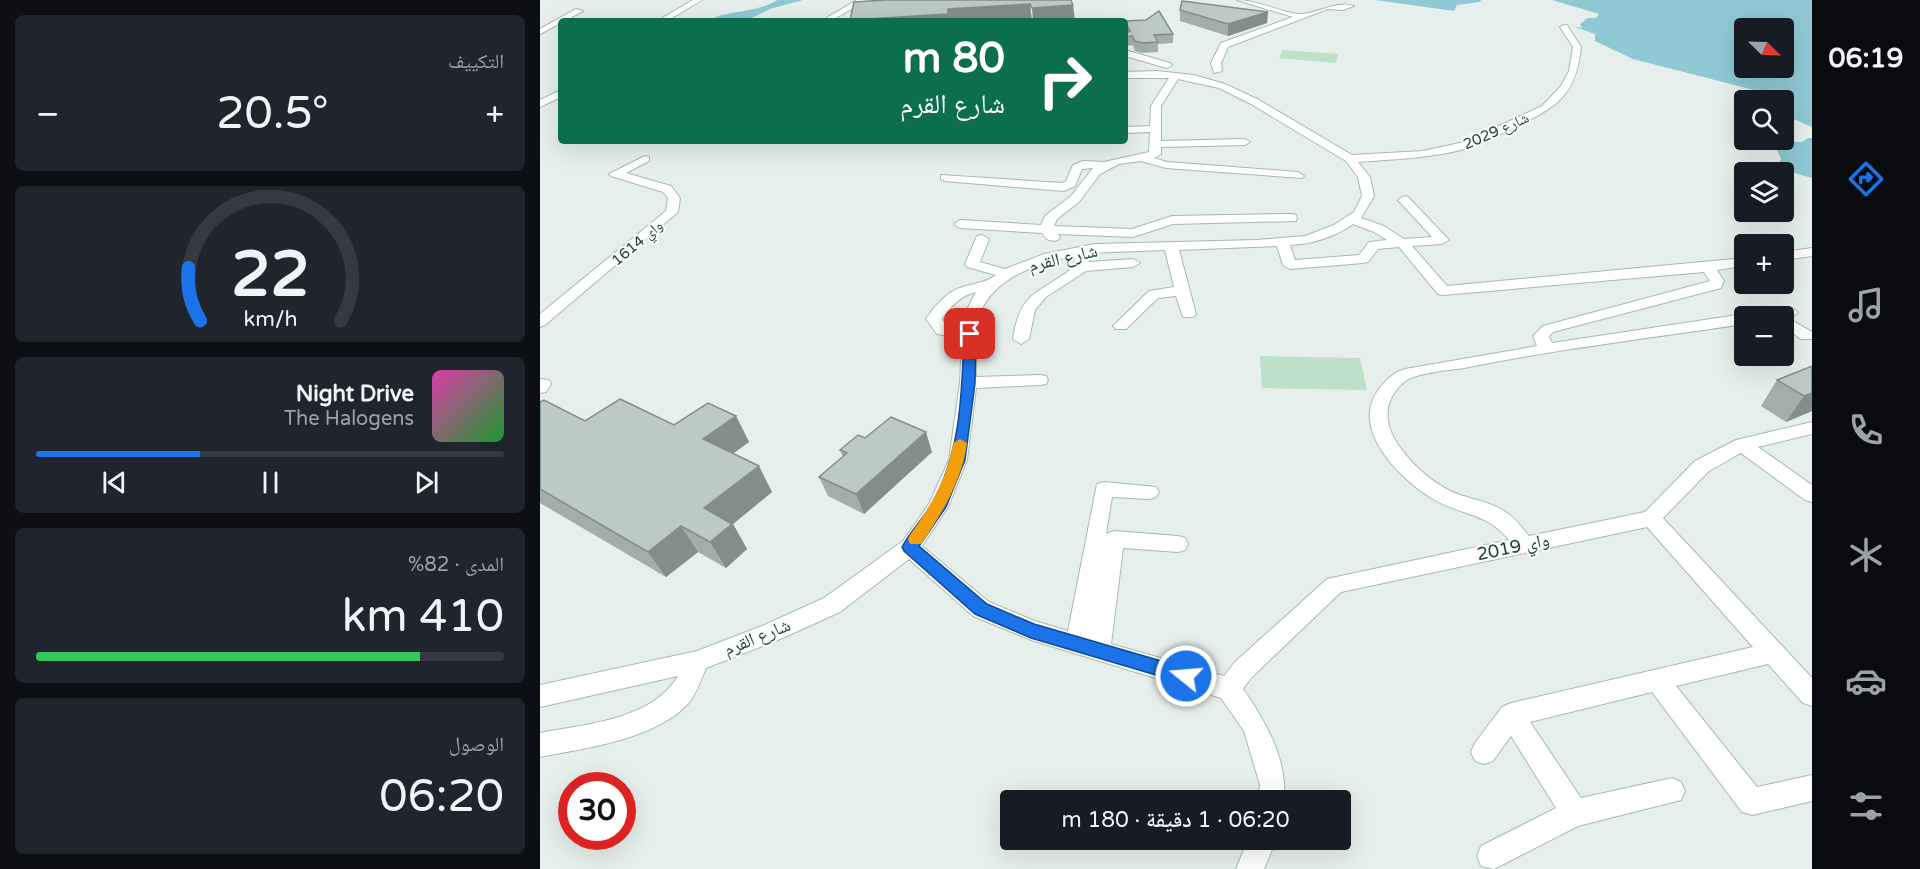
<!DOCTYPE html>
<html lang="ar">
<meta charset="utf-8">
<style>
:root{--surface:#171b24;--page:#20242c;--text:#f1f3f6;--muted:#9ea1a6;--line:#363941;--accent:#1a73e8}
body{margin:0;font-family:"Varela Round","Noto Naskh Arabic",sans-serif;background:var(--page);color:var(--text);direction:rtl;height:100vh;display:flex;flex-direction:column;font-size:22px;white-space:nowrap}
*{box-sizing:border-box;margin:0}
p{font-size:20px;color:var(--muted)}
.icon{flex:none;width:33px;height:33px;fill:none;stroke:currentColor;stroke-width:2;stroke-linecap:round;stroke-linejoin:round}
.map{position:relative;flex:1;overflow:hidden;direction:ltr}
.sheet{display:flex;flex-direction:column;gap:15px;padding:15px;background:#0d0f14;width:540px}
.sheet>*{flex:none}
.banner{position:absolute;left:18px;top:18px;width:570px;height:126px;border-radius:6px;box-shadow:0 6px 24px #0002;direction:rtl;background:#0b6e4f;color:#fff;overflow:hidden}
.needle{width:39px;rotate:113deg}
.controls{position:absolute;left:1194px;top:18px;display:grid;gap:12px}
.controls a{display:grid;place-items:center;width:60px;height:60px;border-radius:6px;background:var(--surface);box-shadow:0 6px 24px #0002;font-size:30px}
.speed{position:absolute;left:18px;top:772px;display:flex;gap:12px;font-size:30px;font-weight:700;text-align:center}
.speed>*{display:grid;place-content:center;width:78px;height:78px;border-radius:50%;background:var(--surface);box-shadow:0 6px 24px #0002;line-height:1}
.speed .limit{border:9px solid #d22;background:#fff;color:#111}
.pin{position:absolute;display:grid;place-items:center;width:51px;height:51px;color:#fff;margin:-26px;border-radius:12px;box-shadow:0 3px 9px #0006}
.me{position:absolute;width:66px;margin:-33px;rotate:287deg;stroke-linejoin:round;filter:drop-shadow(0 0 4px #0008)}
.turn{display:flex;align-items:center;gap:21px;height:126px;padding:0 24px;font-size:27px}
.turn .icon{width:78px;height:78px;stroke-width:2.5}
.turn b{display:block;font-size:42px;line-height:51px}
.big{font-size:45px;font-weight:600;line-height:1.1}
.sheet .tile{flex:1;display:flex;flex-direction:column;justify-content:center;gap:9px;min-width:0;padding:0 21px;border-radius:9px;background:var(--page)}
.sheet .dial{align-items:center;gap:0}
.dial svg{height:156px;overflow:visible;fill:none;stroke:var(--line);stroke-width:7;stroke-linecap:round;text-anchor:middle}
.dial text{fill:var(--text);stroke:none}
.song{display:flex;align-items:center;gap:18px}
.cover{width:72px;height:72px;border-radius:9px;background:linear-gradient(135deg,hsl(320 70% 55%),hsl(130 70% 35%))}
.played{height:6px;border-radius:3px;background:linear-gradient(90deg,var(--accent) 35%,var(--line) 35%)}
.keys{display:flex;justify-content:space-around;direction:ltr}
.heat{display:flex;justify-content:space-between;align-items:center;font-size:33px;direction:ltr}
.charge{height:9px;border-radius:4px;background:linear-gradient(90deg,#34c759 82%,var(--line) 0)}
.trip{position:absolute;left:460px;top:790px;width:351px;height:60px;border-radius:6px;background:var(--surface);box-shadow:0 6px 24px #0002;font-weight:600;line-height:60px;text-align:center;direction:rtl}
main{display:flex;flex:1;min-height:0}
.dock{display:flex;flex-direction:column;width:108px;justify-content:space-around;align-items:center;background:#090b0e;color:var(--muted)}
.dock .icon{width:42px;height:42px}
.dock .current{color:var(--accent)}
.dock b{font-size:27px;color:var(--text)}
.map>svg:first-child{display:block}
.green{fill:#bfe0c8}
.water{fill:#8ec9d4;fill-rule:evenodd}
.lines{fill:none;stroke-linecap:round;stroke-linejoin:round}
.minor-casing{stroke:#a8b8b2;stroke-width:2}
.minor{fill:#fff;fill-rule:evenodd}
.wall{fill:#a1aea9}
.shaded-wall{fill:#838d89}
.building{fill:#bbcac4;stroke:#838d89;stroke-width:1.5}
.route{fill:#1a73e8;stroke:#114b97;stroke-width:1.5}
.slow{fill:#f59e0b}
.labels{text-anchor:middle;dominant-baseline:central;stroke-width:4.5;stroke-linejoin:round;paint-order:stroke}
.far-street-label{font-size:15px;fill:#24423a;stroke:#f7fbf9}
.street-label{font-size:18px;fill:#24423a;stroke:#f7fbf9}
</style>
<main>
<nav class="dock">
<b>06:19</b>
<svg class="icon current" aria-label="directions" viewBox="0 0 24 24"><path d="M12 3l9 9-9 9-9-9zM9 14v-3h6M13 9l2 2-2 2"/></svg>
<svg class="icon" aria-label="music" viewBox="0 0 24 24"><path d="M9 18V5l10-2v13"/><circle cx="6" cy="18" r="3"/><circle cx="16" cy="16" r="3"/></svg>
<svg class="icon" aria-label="phone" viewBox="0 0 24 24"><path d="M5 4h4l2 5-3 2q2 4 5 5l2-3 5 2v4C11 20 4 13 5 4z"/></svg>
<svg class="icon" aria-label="climate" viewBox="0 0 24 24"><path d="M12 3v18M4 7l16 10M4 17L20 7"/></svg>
<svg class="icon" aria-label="car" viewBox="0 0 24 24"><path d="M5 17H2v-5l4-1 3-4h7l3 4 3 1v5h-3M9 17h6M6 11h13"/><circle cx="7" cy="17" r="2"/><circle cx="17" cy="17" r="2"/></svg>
<svg class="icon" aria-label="filters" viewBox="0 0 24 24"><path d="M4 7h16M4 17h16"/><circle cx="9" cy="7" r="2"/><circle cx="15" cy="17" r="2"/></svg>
</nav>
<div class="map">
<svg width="1272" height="869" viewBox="0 0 1272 869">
<rect width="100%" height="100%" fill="#e6efeb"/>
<!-- green -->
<path class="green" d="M743 50 798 54 796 63 739 58Z
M720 356 820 358 827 390 722 388Z"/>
<!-- water -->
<path class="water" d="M237 0H263L230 9 206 21H167C189 9 216 14 237 0Z
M835 0H941L940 2 917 5 914 11Z
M1012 0H1272V127L1244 115V100H1223L1215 96 1214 90 1093 59 1055 41V34L1032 26 1042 28 1040 24 1048 18H1056L1059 14ZM1244 28V68H1204V28Z
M1268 138H1272V178L1237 168 1241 159 1235 145 1239 141 1262 142Z"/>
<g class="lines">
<!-- minor casing -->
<g class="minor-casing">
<path id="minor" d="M153 0H162L127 21H117Z
M317 0H327L291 21H281Z
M697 0C718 0 747 15 761 14 780 13 796 0 814 6L803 10 788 9 688 47 681 63 682 71 674 73 671 63 681 43 753 17Z
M36 9 43 11 0 34V29Z
M1024 25H1027L1041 47C1036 96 1017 107 975 127 960 134 944 143 929 148 893 158 855 159 818 162L830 177 834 196 821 218 844 226 864 239 892 237 858 200 864 196 868 197 909 240 902 244 872 246 907 286 1204 258V266L1177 270 1184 281 1181 288 1013 332 1009 337 1012 343 1204 314 1210 316H1204V324C1111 338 1017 349 924 368 910 370 878 373 867 380 846 395 842 418 855 440 869 463 895 486 920 495 936 500 953 503 967 513 976 519 982 528 989 536L1105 512 1155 461 1196 440 1272 422V434L1218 447 1272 485V502L1265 500 1201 453 1169 471 1123 518 1272 678V706L1263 703 1228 664 1136 686 1217 787 1272 775V801L1212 815 1202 812 1112 692 990 722 1041 798 1132 778 1141 782 1145 791 1141 800 1038 826 954 869 941 866 937 856 941 846 1016 808 971 736 953 761 944 764 935 761 931 752 935 743 962 707 971 703 1213 647 1107 527 801 592 711 678 703 689C724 718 750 764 743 801H717L720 785 704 731 681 698 491 640 433 616 369 559 300 612 238 640 166 668C161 680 156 695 147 705 112 740 46 748 0 757V733C46 724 112 720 138 676L0 707V685L157 651 222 626 284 598 363 541 389 504 409 460 420 383 422 338 397 334 386 319C398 302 409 289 430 285 440 282 447 282 456 275L427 267 425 264 437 236 442 235 449 239 440 262 465 269 504 254 555 244 717 240 765 236 794 225 814 212 822 196 818 177 806 161 711 104 679 88 638 79 621 106V141L705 139 710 142 705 145 621 147V154L614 158 627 162 758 172 764 176 762 178 626 168 601 161 579 164 560 174 539 202 517 219 514 226 592 229 632 216 751 214 756 215 757 218 756 221 633 224 593 237 518 234 520 237 518 240C511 242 506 240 502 233L420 228 414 224 420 220 501 225 505 216 531 196 553 168 542 169 535 186 524 191 405 181 401 179V175L522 183 526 181 533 165 543 161 564 162 609 152 610 132 585 133V127L610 126 611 106 629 78H585V72L617 71 654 75 685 84 719 100 812 155 883 151 924 142 1002 106 1021 86 1029 71 1033 47 1020 27ZM813 224 834 232 847 240 829 242 819 255 755 260 750 245C772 244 795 237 813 224ZM737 246 743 265 750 269 823 263 828 262 838 249 859 247 898 294 903 295 1164 272 1170 281 1003 326 993 336 997 346 865 369C853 372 844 382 837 392 811 431 861 480 893 499 922 516 946 512 969 540L787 579 695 662 684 676 571 644 583 548 638 552 645 550 648 544 645 538 638 536 574 531 566 534 572 497 609 499 616 497 619 492 616 487 564 482 557 484 528 631 495 621 449 602 382 546 408 507 427 460 436 388 500 385 506 384 508 380 506 376 500 375 436 377C437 361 434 332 438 318 452 277 496 264 534 256L535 266C501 294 480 289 473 339L481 344 489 339 495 310 506 297 546 271 593 267 600 263 593 259 549 262 548 253 625 250 634 287 609 291 576 323 573 326 576 329H586L618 298 636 296 643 317H653L656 314 639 250ZM436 292 422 319V328L407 327 402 319C411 306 420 296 436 292Z
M585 50 630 63 632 65 627 68 585 56Z
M21 90V97L0 107V100Z
M105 156 109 157V161L86 173 131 186 140 198 138 212 5 325 0 327V314L126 211 128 198 123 192 71 176 69 174Z
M1272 248V256L1244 260V252Z
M1250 307 1258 312 1255 315 1246 317 1272 332V339H1261L1244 327V316H1211L1219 311Z
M0 379 9 380 11 384 6 392 0 393Z
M708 840H736L724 869H696Z"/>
</g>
<!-- minor -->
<use href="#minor" class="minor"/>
</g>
<!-- wall -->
<path class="wall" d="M640 10 728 12 727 23 688 36 640 21Z
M585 21 633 34V43L618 44V52L602 53 595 51 593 45 585 46V34L587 32 586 30Z
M1272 366V411L1246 422 1221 406 1237 380Z
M0 402 45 421 134 425 196 416 209 442 192 454 232 492 193 524 207 549 186 568 158 552 126 577 0 503Z
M325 438 392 452 324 514 288 496 279 477 303 457 300 450Z"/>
<!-- shaded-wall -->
<path class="shaded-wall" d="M490 4 492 21H310V20L408 9Z
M533 5 535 21H493L492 8Z
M728 12 727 23 688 36V24Z
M1272 393V411L1246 422 1264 396Z
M196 416 209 442 177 465 163 439Z
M386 432 392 452 324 514 316 494Z
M219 466 232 492 193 524 207 549 186 568 170 542 164 508Z
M141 526 158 552 126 577 108 552Z"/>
<!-- building -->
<path class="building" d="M346 0H531L533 5 492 8 490 4 408 9V14L310 20 314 2Z
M642 1 728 12 688 24 640 10Z
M619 11 633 34 614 35 618 42 602 43 595 41 592 36 585 37V34L590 31 585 21 606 20Z
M1272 366V393L1264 396 1237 380Z
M80 399 134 425 168 403 196 416 163 439 219 466 164 508 192 524 170 542 141 526 108 552 0 489V402L4 400 45 421Z
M351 417 386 432 316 494 279 477 307 453 300 450 318 435 325 438Z"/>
<!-- route -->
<path class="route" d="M430 330 436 334 435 383 425 460 406 507 379 546 447 604 494 624 652 670 655 676 652 682 646 684 491 638 435 614 364 551 362 547C370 532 382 520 391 505 421 455 422 391 424 334Z"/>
<!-- slow -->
<path class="slow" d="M420 439 427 443C422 481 402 513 381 544H370L368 539 370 535C390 507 408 478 413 443Z"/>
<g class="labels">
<!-- far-street labels -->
<g class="far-street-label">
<text transform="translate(956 131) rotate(-24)">2029 شارع</text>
<text transform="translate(97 243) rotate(-40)">واي 1614</text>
</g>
<!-- street labels -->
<g class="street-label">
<text transform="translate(523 258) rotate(-13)">شارع القرم</text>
<text transform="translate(973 547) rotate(-12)">واي 2019</text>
<text transform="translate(217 637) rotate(-22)">شارع القرم</text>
</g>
</g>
</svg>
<div class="controls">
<a><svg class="needle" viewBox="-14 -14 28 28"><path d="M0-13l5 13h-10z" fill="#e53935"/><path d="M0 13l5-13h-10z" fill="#9ea1a6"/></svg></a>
<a><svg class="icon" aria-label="search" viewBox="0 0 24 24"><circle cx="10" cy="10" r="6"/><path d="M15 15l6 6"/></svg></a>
<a><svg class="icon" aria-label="layers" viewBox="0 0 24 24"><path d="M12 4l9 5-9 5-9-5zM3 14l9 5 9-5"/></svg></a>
<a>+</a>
<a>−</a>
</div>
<div class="speed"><div class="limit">30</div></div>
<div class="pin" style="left:430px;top:334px;background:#d93025"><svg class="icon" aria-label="arrive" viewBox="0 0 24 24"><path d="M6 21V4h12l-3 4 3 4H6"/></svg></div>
<svg class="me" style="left:646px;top:676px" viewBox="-20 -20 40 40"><circle r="17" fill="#1a73e8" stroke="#fff" stroke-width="3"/><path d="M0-11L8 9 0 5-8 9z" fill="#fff"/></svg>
<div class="trip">06:20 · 1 دقيقة · 180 m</div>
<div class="banner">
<div class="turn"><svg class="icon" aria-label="right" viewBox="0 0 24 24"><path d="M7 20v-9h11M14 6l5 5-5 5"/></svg><div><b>80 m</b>شارع القرم</div></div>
</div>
</div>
<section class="sheet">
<div class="tile"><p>التكييف</p>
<div class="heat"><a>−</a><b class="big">20.5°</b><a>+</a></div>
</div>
<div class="tile dial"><svg viewBox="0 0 100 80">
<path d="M14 69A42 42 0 1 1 86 69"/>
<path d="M14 69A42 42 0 0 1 8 42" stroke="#1a73e8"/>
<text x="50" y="56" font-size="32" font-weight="700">22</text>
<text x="50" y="72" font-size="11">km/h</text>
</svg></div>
<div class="tile">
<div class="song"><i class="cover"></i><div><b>Night Drive</b><p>The Halogens</p></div></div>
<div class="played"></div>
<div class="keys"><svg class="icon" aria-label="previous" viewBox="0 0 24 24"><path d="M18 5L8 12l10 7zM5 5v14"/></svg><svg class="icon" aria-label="pause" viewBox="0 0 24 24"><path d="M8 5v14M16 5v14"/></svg><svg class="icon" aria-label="next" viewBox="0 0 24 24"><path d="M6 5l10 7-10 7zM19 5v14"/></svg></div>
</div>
<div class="tile"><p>المدى · 82%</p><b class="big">410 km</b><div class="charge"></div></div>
<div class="tile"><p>الوصول</p><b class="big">06:20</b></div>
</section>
</main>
